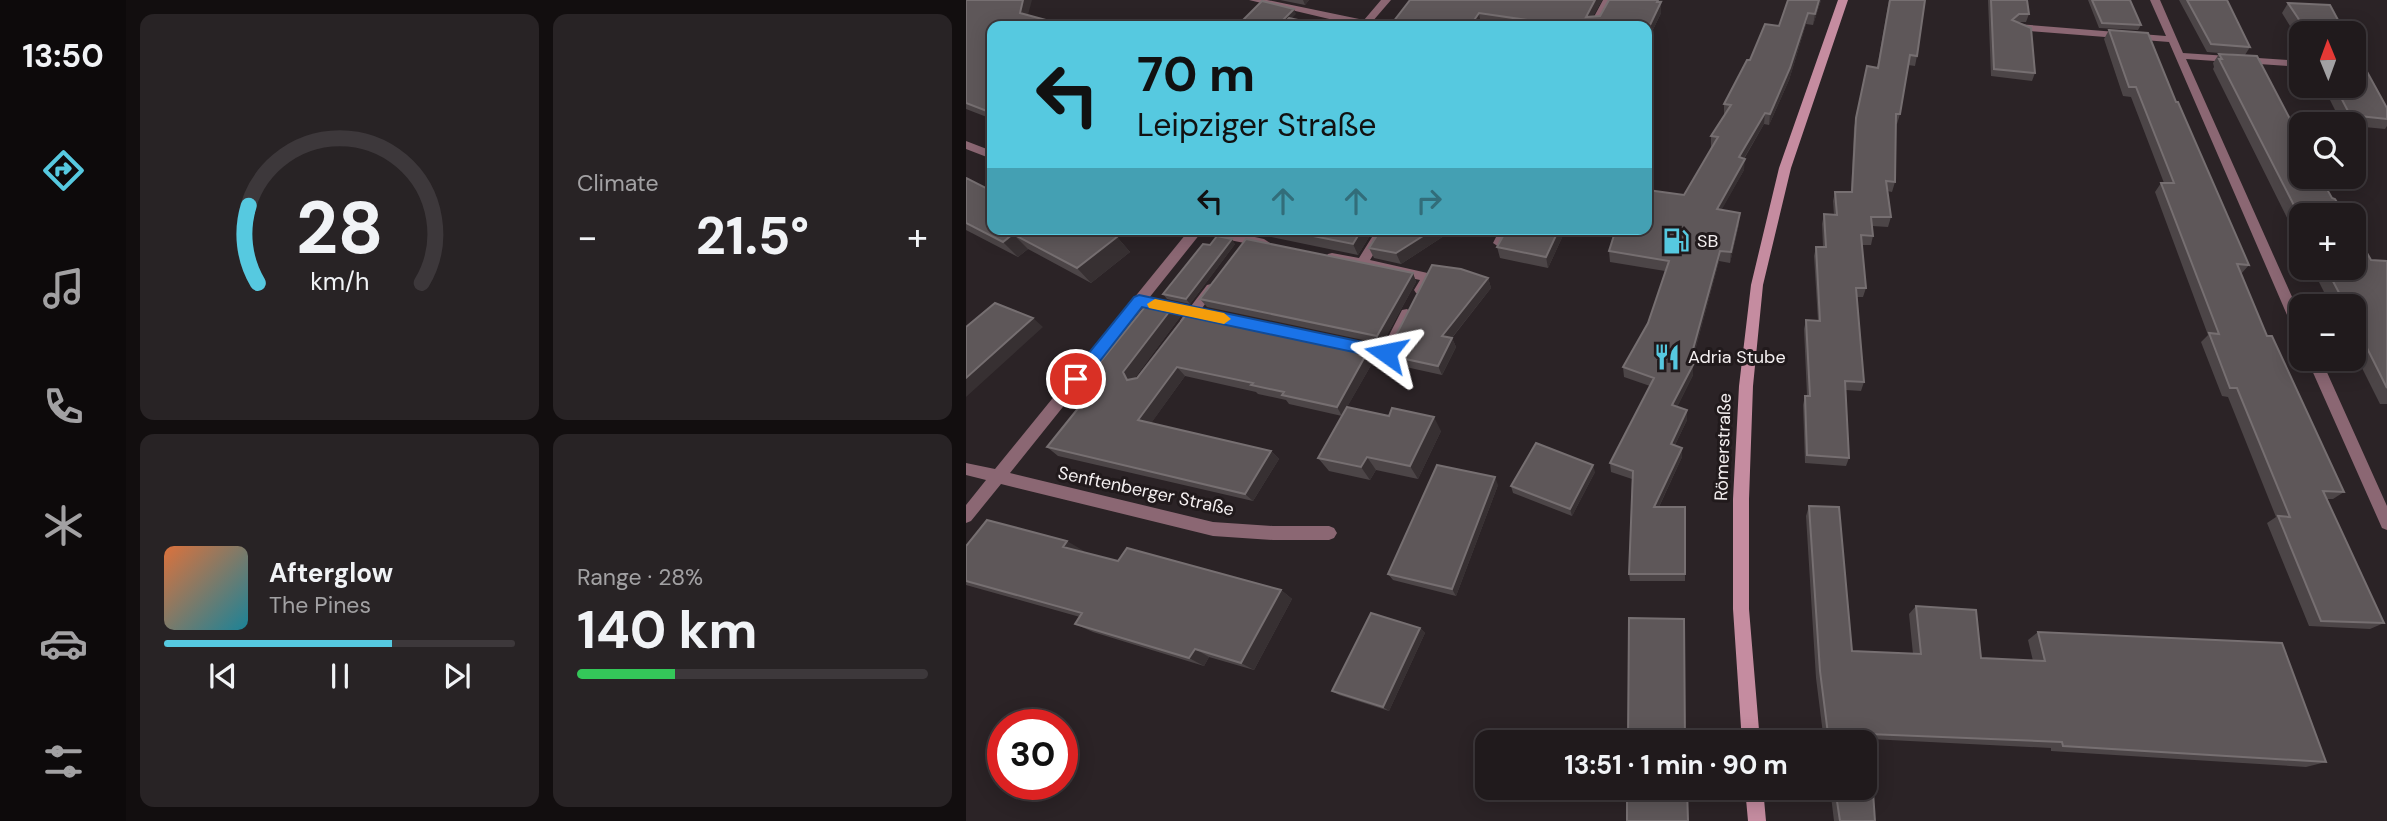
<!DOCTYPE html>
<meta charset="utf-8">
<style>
:root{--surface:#201a1c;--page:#282325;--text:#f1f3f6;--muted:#a2a1a3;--line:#3d383b;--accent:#56c9e0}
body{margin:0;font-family:"DM Sans",sans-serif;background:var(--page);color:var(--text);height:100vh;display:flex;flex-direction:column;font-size:26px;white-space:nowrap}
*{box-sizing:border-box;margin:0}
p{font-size:23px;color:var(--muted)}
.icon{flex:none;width:38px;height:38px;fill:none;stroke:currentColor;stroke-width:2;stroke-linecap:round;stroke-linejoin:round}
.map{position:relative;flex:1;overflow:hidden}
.details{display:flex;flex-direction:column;gap:14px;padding:14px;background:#120e0f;width:840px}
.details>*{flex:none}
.guide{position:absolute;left:21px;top:21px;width:665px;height:214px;border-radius:14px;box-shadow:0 4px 18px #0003,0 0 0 2px var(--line);background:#56c9e0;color:#111;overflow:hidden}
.needle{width:46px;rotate:359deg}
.controls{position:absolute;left:1323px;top:21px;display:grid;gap:14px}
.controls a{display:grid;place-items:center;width:77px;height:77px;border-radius:14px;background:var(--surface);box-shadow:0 4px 18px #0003,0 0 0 2px var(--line);font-size:35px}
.speed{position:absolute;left:21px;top:709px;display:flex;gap:14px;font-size:35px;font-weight:700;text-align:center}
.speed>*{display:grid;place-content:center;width:91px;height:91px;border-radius:50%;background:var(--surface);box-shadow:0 4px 18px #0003,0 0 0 2px var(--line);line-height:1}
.speed .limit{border:10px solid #d22;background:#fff;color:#111}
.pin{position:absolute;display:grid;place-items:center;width:60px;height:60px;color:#fff;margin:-30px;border:4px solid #fff;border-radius:50%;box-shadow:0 2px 7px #0007}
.me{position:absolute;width:77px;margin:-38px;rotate:282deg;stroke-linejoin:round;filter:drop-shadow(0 0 5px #0008)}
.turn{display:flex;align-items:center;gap:24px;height:147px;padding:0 35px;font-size:32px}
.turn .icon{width:91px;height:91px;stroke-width:2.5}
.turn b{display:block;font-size:49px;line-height:60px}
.lanes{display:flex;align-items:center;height:66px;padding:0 35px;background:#0003;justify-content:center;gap:35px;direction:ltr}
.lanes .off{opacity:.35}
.big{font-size:52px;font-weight:700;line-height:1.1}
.details .tile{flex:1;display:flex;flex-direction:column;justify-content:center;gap:10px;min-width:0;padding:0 24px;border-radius:14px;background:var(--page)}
.details .dial{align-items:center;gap:0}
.dial svg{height:182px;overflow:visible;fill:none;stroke:var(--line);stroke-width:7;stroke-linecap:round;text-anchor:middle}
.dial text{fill:var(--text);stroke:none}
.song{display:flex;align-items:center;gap:21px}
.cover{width:84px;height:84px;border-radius:10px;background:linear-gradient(135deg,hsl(20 70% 55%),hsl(190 70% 35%))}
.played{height:7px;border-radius:4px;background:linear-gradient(90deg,var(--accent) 65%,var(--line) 65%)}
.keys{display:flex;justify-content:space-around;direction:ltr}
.heat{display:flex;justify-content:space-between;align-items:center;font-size:38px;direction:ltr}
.charge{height:10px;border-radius:5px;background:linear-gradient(90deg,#34c759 28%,var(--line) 0)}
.details .tiles{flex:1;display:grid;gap:14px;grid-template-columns:repeat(2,1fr)}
.trip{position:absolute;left:509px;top:730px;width:402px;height:70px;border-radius:14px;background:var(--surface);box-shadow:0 4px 18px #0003,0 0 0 2px var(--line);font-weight:700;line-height:70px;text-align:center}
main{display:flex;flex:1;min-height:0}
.menu{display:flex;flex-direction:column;width:126px;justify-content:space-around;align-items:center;background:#0d0a0b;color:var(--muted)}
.menu .icon{width:49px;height:49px}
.menu .selected{color:var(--accent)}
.menu b{font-size:32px;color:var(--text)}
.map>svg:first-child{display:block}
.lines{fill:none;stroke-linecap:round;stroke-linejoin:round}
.service{fill:#8b6773;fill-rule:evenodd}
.minor{fill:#8b6773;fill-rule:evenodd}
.secondary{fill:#c58ca0;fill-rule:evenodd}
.wall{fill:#4c4547}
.shaded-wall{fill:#373032}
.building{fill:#5e5759;stroke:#766f71;stroke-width:2}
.route{fill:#1a73e8;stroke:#114b97;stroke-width:2}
.slow{fill:#f59e0b}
.labels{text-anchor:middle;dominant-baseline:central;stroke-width:6;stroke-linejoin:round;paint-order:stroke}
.poi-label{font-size:18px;fill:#f5f0f1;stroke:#211a1c;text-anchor:start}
.street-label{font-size:18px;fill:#f5f0f1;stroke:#211a1c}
</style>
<main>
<nav class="menu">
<b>13:50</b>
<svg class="icon selected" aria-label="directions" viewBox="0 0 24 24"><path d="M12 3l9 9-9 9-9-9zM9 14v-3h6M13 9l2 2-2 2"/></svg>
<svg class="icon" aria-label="music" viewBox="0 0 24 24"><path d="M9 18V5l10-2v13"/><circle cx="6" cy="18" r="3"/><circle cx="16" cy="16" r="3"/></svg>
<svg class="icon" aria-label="phone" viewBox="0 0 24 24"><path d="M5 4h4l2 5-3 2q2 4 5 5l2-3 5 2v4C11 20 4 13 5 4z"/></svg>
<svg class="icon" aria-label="climate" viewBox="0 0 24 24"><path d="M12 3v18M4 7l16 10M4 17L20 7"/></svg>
<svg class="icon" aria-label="car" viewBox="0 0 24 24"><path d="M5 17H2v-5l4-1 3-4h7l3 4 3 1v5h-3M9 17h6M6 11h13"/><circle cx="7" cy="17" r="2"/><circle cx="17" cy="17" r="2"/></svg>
<svg class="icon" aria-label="filters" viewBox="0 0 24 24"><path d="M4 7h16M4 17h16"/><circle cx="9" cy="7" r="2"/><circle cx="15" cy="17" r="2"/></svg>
</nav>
<section class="details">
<div class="tiles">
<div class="tile dial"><svg viewBox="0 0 100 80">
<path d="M14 69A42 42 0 1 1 86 69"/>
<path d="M14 69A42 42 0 0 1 10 35" stroke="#56c9e0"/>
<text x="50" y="56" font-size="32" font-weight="700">28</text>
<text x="50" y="72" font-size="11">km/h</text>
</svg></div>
<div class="tile"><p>Climate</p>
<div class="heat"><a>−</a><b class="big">21.5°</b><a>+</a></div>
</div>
<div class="tile">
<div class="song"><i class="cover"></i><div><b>Afterglow</b><p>The Pines</p></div></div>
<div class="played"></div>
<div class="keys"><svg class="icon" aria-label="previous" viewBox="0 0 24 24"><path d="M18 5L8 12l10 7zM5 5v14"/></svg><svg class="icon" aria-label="pause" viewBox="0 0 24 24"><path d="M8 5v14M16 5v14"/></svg><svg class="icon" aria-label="next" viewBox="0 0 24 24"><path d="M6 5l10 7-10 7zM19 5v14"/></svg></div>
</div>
<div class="tile"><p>Range · 28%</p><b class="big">140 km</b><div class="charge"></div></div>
</div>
</section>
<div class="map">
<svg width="1421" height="821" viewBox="0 0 1421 821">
<rect width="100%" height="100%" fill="#2b2326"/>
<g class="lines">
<!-- service -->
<path class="service" d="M245 284 249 285 251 288 249 291 224 324H216L214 321 216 318 241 285Z"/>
<!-- minor -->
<path class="minor" d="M283 0H301L398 20 415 0H425L406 22 417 26H393Z
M637 0H647L633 26H623Z
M1184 0H1194L1217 53 1335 61V67L1220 59 1335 317V336L1330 335 1328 331 1203 42 1051 30 1046 27 1051 24 1200 36Z
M0 141 26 151V159L0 149Z
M224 229H252L298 239 304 243 298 247 234 234 183 298 247 311 252 312 253 316 252 320 247 321 177 307 44 473 247 522 307 526H363L368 528 371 533 368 538 363 540H307L247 536 35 484 5 521 0 523V505L20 480 0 475V463L29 469Z
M411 229H423L404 260 466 274 468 277 458 293H450L448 290 454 280 362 260 360 257 362 254 366 253 393 258Z
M534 229H546L537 246 533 247 527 243Z
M441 309 447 314 425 357 420 358 402 354 400 350 402 346 407 345 417 347 436 310Z
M1341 359H1355L1421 506V530L1416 528Z"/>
<!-- secondary -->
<path class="secondary" d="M872 0H882L825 168 797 285 787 386 783 499V609L794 742H776L767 609V499L773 386 785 285 813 168Z
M779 788H797L800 821H782Z"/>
</g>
<!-- wall -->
<path class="wall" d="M0 0 26 26V119L0 109Z
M314 0H343L339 5Z
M444 0H636L627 16H634L695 4V13L684 36 681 35V26H526L515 25 514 26H424Z
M855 0 847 25 840 24 823 80 803 125 798 124 778 159V170L755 210 773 224 764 263 753 261 725 365 727 375 711 407 721 420 709 445 716 457 693 507H719V581H664L663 574 666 479 645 472 644 463 684 386 658 377 657 367 682 323 699 271 644 262 643 251 649 231 644 229H681L718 195 746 147H745V136L758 115V104L784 60 813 26Z
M923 0H959L951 56 949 66 942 65 934 114 931 124H930L929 182 926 192 921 191 925 217 922 227 906 226 907 236 905 245H896L900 288 897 297H891L898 382 895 391 880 390 883 458 880 466 839 463 837 405 839 396H841L838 329 840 320 852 321 848 256 850 247H857L856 224 858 214 868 215 867 201 869 192H885L888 128 901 66 911 68Z
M1022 0H1061L1063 14 1060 22H1050L1069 73 1066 81 1025 76Z
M1122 0H1164L1175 25 1172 30 1133 28Z
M1213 0H1261L1284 47 1279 55 1241 52Z
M1322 3 1379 33H1335V44L1316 13Z
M1143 30 1210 102 1283 265 1275 274 1301 336 1378 492 1367 499H1361L1418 623 1404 629 1343 626 1301 523 1310 517 1262 397 1256 396 1235 342 1242 335 1189 192 1195 183H1198L1165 97 1157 96 1138 39Z
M1253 54 1335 215V246L1247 69 1248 67 1247 63Z
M1357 86H1388L1421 108V126L1419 129 1388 126V124H1376Z
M0 178 26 229 151 237 164 252 125 283 62 249 52 257 0 230Z
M266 229H408L392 255Z
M415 229H484L481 234 435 264 408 258 403 248Z
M600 229 582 268 534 258 531 247Z
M269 244 224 304 201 299 197 294 244 245Z
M1405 260 1421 261V404H1414L1388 352V306H1365L1346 268H1388Z
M447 273 450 282 416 344 241 307 234 299Z
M522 278 525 288 486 338 490 347 476 375 408 360 381 407 475 431 452 479 410 470 404 480 363 471 352 458 376 416 323 404 320 400 292 394 290 392 219 376 185 423 305 451 313 459 287 501 92 456 81 447 111 410 101 403 206 308 214 317 168 379 171 378 223 311 416 351 423 349Z
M629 472 606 516 547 493 545 486Z
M532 485 490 596 427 580 422 574Z
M843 506 886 651 947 654 943 614 950 606 1015 658 1067 661 1062 640 1072 632 1360 762 1340 767 1085 751V748L904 739 909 821H868L864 788H900V742H858L850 678 840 516Z
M0 546 118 551 117 552 152 561 315 590 326 599 288 670 243 657 238 666 127 632 109 624 114 617 0 585Z
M454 628 459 633 423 711 373 695 366 691Z"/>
<!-- shaded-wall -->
<path class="shaded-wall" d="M57 0H66L60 22 54 13Z
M337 0H343L339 5Z
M629 0H636L622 26 620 17Z
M692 0H697L695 4V13L684 36V25Z
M853 0H855L847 25 849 14Z
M328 9 330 14 318 26H311Z
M513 13 515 25 514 26H504Z
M842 13 840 24 823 80 803 125 804 114Z
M799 113 798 124 772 168 773 157Z
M779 159 778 170 750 220 751 209Z
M774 213 773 224 764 263 765 252Z
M396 229H408L392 255 387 244Z
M468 229H484L481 234 435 264 430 253Z
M593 229H600L582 268 580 257Z
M47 234 62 249 52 257 37 242Z
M151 237 164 252 125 283 111 268Z
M266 239 269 244 224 304 220 299Z
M754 251 753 261 723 374 727 365V375L707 415 706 405 723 364Z
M447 273 450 282 416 344 411 336Z
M522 278 525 288 480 345 476 336Z
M206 308 214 317 166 382 161 380 157 372Z
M67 318 77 327 0 397V378Z
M486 338 490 347 476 375 472 366Z
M402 351 408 360 376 416 371 407Z
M211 367 219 376 181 429 172 420Z
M721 410V420L705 453V444Z
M468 417 475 431 452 479 444 466Z
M716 448V457L689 515 688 507Z
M305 451 313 459 287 501 279 494Z
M401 457 410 470 404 480 395 467Z
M627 465 629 472 606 516 604 509Z
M529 477 532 485 490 596 486 589Z
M101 541 118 551 114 557 97 547Z
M315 590 326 599 288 670 275 663Z
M454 628 459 633 423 711 417 707Z
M229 649 243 657 238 666 223 658Z"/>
<!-- building -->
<path class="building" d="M0 0H57L54 13 102 26H26V113L0 103Z
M444 0H629L620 17 634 16 643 0H692L691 2H695L684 25 676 23 674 26H602L513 13 504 26H424Z
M822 0H853L849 14 842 13 824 68 804 114 799 113 773 157 779 159 751 209 774 213 765 252 754 251 723 364 727 365 706 405 721 410 705 444 716 448 688 507H719V574H663L667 471 644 463 688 378 657 367 682 323 703 261 643 251 650 229H681V190L718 195 752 137 745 136 765 105 758 104 781 60H784L799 24 813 26Z
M924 0H959L951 56 944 55 934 114H930L929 182 920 181 925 217H905L907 236 895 235 900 288H890L898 382 879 381 883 458 841 455 839 396H844L840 320 854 321 850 247H860L858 214 871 215 869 192H886L890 118 901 66 912 68Z
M1025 0H1061L1063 14H1053L1046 20 1065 28 1069 73 1028 69Z
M1126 0H1164L1175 25 1136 23Z
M1221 0H1261L1284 47 1245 44Z
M296 1 328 9 311 26H271Z
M1322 3 1364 5 1379 33H1342Z
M323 18 359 26H314Z
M1143 30 1182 33 1210 102H1212L1283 265 1271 264 1301 336H1306L1378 492 1357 491 1418 623 1355 621 1312 516 1324 517 1271 388H1264L1243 333 1253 334 1195 183H1208L1170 87H1163Z
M1388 48 1421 108V119L1384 115 1369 86H1388Z
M1253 54 1291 56 1335 140V177H1354L1366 198 1369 199 1379 215H1335V219L1253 59H1256Z
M0 178 26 191V229H136L151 237 111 268 47 234 37 242 0 223Z
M312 229H396L387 244Z
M415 229H468L430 253 403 248Z
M541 229H593L580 257 531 247Z
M1388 230 1405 260 1421 261V388L1388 322V306H1380L1360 268H1388Z
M251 236 266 239 220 299 197 294 237 244 244 245Z
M280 239 447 273 411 336 234 299Z
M466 265 495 269 522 278 476 336 486 338 472 366 402 351 371 407 316 395 318 392 285 385 287 383 211 367 172 420 305 451 279 494 81 447 114 406 101 403 182 303 206 308 157 372 161 380 171 378 223 311 416 351 423 349Z
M29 303 67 318 0 378V327Z
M381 407 423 416 426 408 468 417 444 466 401 457 395 467 352 458Z
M570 443 627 465 604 509 545 486Z
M471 465 529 477 486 589 422 574Z
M843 506 873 507 886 651 955 654 950 606 1010 610 1015 658 1079 661 1072 632 1316 643 1360 762 1097 746 1096 742 903 734 909 821H874L869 788H900V742H863L854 671Z
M21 520 101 541 97 547 152 561 161 548 315 590 275 663 229 649 223 658 109 624 116 613 0 581V546Z
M405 613 454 628 417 707 366 691Z
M663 618 718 619 719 742H662Z
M661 788H721L722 821H661Z"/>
<!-- route -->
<path class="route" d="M173 295 420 347 427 353 420 359 176 307 116 384H105L102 379 105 375 168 297Z"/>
<!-- slow -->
<path class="slow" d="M189 299 258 313 265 319 258 324 183 308 181 304Z"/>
<!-- icons -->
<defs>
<g id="fuel-bare" transform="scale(2.1)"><path d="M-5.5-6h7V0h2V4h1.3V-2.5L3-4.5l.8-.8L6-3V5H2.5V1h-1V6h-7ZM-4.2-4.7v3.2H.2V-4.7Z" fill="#56c9e0" stroke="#211a1c" stroke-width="2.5" paint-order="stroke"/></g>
<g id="restaurant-bare" transform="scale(2.1)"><path d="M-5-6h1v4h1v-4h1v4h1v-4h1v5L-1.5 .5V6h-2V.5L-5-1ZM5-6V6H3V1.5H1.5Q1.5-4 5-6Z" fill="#56c9e0" stroke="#211a1c" stroke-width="2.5" paint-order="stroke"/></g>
</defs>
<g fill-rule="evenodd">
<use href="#fuel-bare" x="710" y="241"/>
<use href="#restaurant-bare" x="701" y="357"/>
</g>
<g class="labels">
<!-- poi labels -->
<g class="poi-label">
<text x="731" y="241">SB</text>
<text x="722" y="357">Adria Stube</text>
</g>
<!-- street labels -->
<g class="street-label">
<text transform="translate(757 447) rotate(-88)">Römerstraße</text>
<text transform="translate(180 491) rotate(12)">Senftenberger Straße</text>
</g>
</g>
</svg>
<div class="controls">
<a><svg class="needle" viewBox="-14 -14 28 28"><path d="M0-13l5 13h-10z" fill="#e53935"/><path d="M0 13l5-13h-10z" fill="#a2a1a3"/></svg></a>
<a><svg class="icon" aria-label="search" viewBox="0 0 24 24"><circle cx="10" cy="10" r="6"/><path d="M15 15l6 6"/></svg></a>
<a>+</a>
<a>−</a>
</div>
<div class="speed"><div class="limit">30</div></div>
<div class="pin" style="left:110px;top:379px;background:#d93025"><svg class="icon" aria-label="arrive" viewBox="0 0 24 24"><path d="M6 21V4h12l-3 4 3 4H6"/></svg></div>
<svg class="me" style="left:420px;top:353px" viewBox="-20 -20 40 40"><path d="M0-17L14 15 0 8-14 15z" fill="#1a73e8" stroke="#fff" stroke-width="4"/></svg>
<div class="trip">13:51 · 1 min · 90 m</div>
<div class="guide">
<div class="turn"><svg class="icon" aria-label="left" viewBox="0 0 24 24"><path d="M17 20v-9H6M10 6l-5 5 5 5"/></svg><div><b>70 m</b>Leipziger Straße</div></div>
<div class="lanes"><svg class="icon" aria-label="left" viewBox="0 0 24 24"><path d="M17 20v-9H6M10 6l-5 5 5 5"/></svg><svg class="icon off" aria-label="ahead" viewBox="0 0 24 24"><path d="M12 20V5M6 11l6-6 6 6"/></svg><svg class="icon off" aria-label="ahead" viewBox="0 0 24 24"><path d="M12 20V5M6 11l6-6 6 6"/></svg><svg class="icon off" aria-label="right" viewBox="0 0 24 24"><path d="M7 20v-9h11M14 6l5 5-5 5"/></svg></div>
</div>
</div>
</main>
